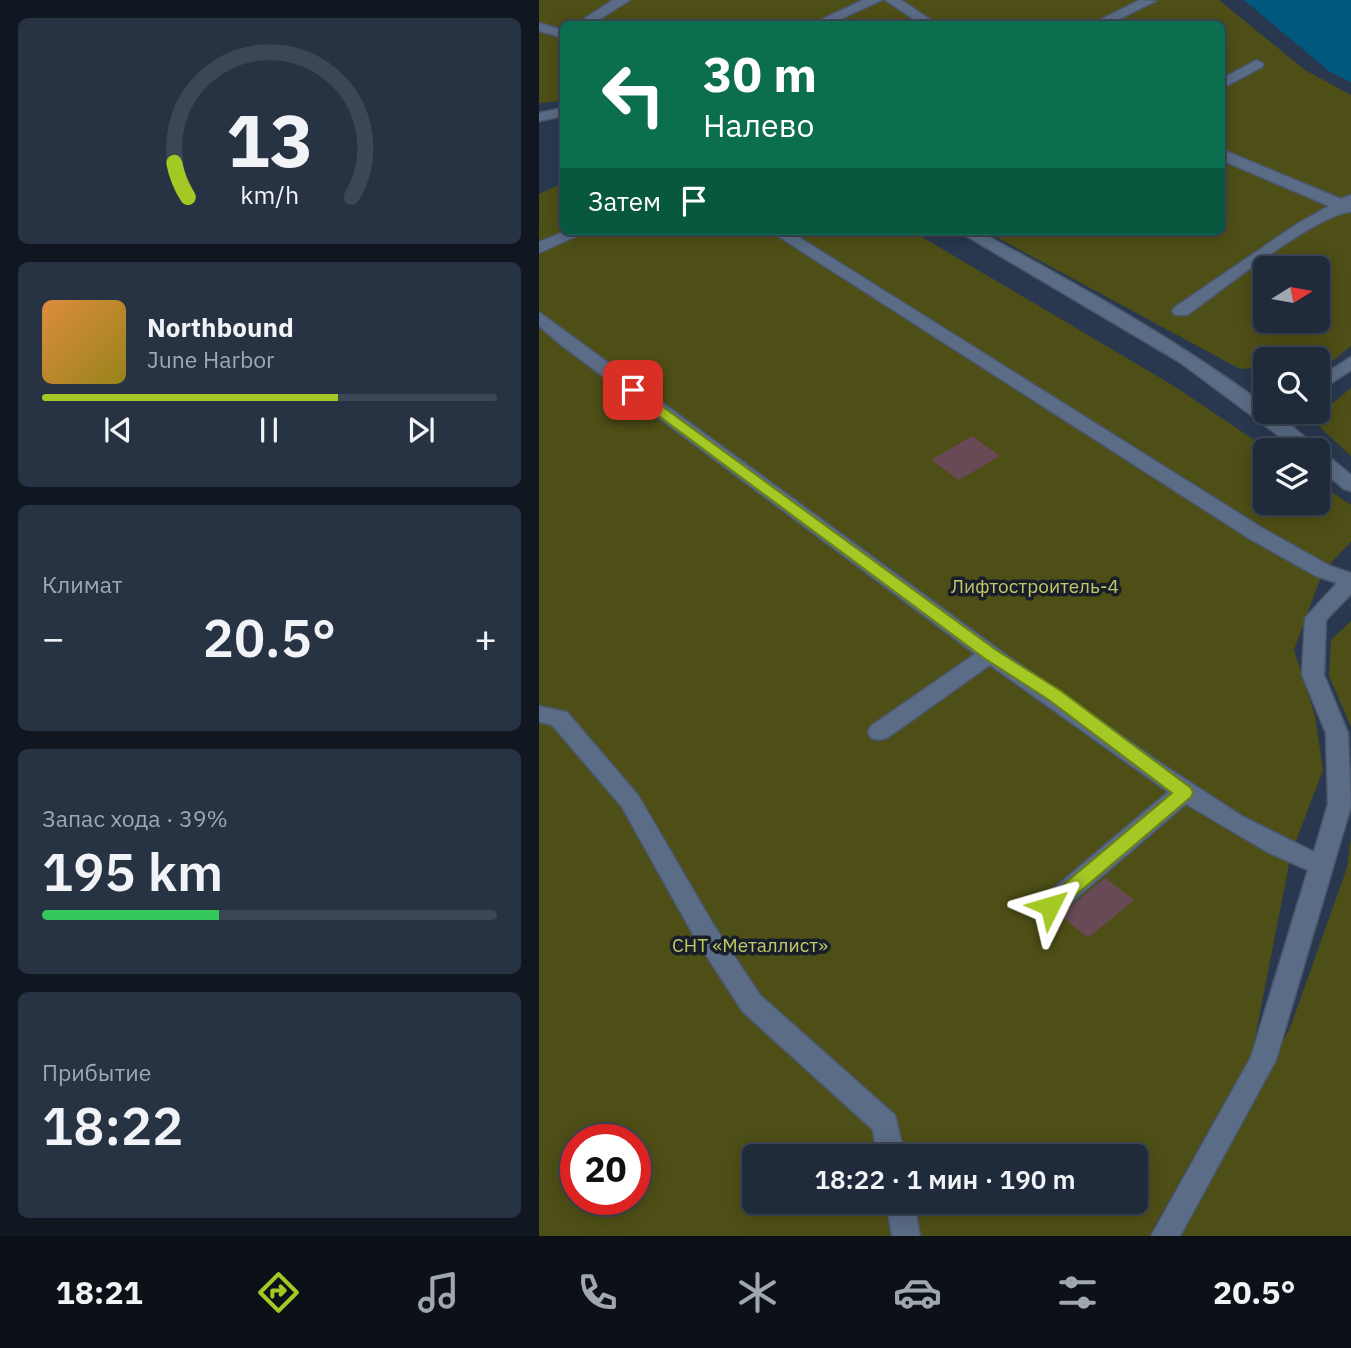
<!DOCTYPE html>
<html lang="ru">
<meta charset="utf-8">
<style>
:root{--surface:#1f2a3b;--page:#273242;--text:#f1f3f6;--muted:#a1a7af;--line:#3c4655;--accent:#a4c824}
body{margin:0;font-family:"IBM Plex Sans",sans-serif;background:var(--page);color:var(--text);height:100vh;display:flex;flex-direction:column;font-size:26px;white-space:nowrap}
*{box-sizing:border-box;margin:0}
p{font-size:23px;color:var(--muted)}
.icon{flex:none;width:38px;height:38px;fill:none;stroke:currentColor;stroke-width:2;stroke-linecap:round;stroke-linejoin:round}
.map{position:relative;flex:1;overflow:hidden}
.details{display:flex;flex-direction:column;gap:18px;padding:18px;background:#111720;width:539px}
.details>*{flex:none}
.banner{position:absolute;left:21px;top:21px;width:665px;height:214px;border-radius:10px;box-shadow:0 4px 18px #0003,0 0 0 2px var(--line);background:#0b6e4f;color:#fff;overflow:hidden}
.needle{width:46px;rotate:79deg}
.buttons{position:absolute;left:714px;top:256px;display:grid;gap:14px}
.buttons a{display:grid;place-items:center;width:77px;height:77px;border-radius:10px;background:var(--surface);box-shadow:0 4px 18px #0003,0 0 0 2px var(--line);font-size:35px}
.speed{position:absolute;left:21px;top:1124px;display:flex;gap:14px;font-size:35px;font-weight:700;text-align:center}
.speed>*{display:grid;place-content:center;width:91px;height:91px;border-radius:50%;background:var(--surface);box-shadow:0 4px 18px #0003,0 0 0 2px var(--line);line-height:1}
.speed .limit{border:10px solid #d22;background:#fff;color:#111}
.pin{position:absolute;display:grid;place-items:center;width:60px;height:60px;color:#fff;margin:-30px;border-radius:14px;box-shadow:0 4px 10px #0006}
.me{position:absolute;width:77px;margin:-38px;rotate:50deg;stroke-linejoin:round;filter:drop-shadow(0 0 5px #0008)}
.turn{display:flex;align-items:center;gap:24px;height:147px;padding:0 28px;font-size:32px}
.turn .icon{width:91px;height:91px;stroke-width:2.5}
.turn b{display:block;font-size:49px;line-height:60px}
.then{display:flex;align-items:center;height:66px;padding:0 28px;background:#0003;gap:14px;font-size:26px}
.big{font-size:52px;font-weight:600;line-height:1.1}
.details .tile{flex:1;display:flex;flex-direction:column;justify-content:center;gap:10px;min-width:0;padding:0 24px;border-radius:10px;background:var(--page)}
.details .dial{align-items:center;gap:0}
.dial svg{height:182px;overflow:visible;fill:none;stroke:var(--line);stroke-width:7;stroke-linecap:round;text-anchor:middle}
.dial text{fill:var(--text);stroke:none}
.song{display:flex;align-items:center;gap:21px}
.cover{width:84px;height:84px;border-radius:10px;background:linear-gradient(135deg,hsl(30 70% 55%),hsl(50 70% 35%))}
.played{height:7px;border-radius:4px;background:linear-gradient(90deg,var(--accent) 65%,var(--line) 65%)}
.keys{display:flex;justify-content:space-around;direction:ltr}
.heat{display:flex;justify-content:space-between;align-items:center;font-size:38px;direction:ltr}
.charge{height:10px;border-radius:5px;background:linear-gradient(90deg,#34c759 39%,var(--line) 0)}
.trip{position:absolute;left:203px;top:1144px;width:406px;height:70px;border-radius:10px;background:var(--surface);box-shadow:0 4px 18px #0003,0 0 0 2px var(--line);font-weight:600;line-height:70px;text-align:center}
.tab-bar{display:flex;height:112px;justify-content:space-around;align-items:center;background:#0c1118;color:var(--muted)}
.tab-bar .icon{width:49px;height:49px}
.tab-bar .selected{color:var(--accent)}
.tab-bar b{font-size:32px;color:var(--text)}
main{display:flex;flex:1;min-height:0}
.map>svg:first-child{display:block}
.green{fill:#4e4f16;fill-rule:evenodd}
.water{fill:#00597d}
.building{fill:#684956}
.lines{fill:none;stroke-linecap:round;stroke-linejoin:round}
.lane-casing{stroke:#4a566a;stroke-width:3}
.lane{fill:#5b6c86;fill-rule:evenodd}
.route{fill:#a4c824;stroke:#6b8217;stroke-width:2}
.labels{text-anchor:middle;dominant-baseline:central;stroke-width:7;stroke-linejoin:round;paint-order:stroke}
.park-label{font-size:19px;fill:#c4c966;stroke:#181f2a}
</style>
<main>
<section class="details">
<div class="tile dial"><svg viewBox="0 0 100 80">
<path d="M14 69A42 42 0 1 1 86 69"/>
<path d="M14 69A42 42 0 0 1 8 54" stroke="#a4c824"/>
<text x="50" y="56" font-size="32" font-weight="700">13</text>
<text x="50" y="72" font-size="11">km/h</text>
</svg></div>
<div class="tile">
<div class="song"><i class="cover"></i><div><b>Northbound</b><p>June Harbor</p></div></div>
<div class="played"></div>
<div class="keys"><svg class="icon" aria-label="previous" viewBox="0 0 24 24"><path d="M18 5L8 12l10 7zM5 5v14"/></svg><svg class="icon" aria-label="pause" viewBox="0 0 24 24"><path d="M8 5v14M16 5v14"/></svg><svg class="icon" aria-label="next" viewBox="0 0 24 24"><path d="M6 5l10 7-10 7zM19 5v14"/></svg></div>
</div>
<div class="tile"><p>Климат</p>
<div class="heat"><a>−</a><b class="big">20.5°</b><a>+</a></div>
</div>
<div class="tile"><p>Запас хода · 39%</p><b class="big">195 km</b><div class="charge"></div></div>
<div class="tile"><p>Прибытие</p><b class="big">18:22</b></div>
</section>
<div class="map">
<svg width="812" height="1236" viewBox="0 0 812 1236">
<rect width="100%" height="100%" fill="#29384f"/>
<!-- green -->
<path class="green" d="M0 0H680L766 70 812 95V346L795 360 726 359V367L701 369 446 231H682V24H24V101L0 103ZM726 268H779V320H726Z
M24 183V231H373L635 386 730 450H726V502H779V483L812 505V542L784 571 755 650 776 716 784 770 752 854 713 1053 610 1236H0V194ZM37 1139H96V1199H37ZM215 1157H597V1202H215Z
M812 388V456L773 420Z
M812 621V727L790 676 792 640Z
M812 838V1236H639L751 1028 808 868Z"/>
<!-- water -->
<path class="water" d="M705 0H812V82L791 72Z"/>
<!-- building -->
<path class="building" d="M433 436 461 456 420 480 392 460Z
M566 878 595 900 549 938 521 915Z"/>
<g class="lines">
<!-- lane casing -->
<g class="lane-casing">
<path id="lane" d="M74 0H91L53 24H37Z
M324 0H343L291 24H273Z
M346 0H362L398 24H382Z
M601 0 617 1 570 24H553Z
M0 23 24 30V38L0 31Z
M718 60 725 64 723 67 682 89V79Z
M24 108V116L0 121V113Z
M682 149 802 199 812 195V212C779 213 681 292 648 315H636L633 311 636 307 758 224 790 206 682 160Z
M27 231H49L0 253V242Z
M231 231H250L725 529 791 566 812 573V594L787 620 785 675 809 733 812 806 737 1060 641 1236H612L712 1057 769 870 730 853 647 804 520 913 511 916 502 913 499 906 502 899 629 792 451 665 348 738 340 740 332 738 329 732 332 726 436 654 22 345 0 326V312L459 649 620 762 703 816 775 852 789 804 787 733 763 675 766 618 798 583 777 576 711 539Z
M419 231H439C538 284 636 339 726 405V411L738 414 812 475V491L805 489 779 467V450H759L642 363Z
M812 357V370L779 392V378Z
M0 706 28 712 99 795 174 924 221 995 356 1115 366 1157H338L334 1130 203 1011 156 938 83 807 13 725 0 722Z
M347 1202H375L381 1236H353Z"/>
</g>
<!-- lane -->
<use href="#lane" class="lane"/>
</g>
<!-- route -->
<path class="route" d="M94 385 457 650 522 691 652 788 654 792 652 797 518 911H505L502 906 505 901 633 793 510 700 445 658 89 393 87 390Z"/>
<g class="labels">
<!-- park labels -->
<g class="park-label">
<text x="496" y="586">Лифтостроитель-4</text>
<text x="211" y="945">СНТ «Металлист»</text>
</g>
</g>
</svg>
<div class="buttons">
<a><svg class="needle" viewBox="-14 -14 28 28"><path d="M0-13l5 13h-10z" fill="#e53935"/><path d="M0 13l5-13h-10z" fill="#a1a7af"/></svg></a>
<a><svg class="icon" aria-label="search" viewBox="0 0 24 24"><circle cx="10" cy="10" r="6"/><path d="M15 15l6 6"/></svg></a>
<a><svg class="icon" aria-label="layers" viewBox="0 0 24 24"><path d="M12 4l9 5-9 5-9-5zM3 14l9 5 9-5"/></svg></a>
</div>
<div class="speed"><div class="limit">20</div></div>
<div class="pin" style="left:94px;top:390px;background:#d93025"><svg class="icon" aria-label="arrive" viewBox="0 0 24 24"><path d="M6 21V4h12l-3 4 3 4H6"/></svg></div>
<svg class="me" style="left:511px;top:906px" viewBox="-20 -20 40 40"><path d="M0-17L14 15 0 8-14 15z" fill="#a4c824" stroke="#fff" stroke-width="4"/></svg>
<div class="trip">18:22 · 1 мин · 190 m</div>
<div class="banner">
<div class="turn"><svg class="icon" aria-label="left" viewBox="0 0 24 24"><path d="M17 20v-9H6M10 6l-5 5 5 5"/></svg><div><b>30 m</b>Налево</div></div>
<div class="then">Затем<svg class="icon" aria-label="arrive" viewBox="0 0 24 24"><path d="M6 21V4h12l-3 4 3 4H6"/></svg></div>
</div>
</div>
</main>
<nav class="tab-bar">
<b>18:21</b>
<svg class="icon selected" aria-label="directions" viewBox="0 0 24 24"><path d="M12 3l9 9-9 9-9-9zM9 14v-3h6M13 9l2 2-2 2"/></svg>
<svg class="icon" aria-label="music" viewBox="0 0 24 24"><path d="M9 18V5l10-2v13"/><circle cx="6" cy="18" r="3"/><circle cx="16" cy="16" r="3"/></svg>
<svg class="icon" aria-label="phone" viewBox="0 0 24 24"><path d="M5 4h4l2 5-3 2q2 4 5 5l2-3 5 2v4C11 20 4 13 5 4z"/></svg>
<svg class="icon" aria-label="climate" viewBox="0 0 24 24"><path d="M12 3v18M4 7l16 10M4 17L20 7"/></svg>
<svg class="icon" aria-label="car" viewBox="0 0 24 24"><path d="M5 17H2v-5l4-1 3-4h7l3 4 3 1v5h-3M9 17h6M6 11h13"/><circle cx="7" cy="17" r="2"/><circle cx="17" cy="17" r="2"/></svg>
<svg class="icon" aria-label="filters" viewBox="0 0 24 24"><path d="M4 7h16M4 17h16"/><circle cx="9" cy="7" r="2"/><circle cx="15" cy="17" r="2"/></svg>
<b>20.5°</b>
</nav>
